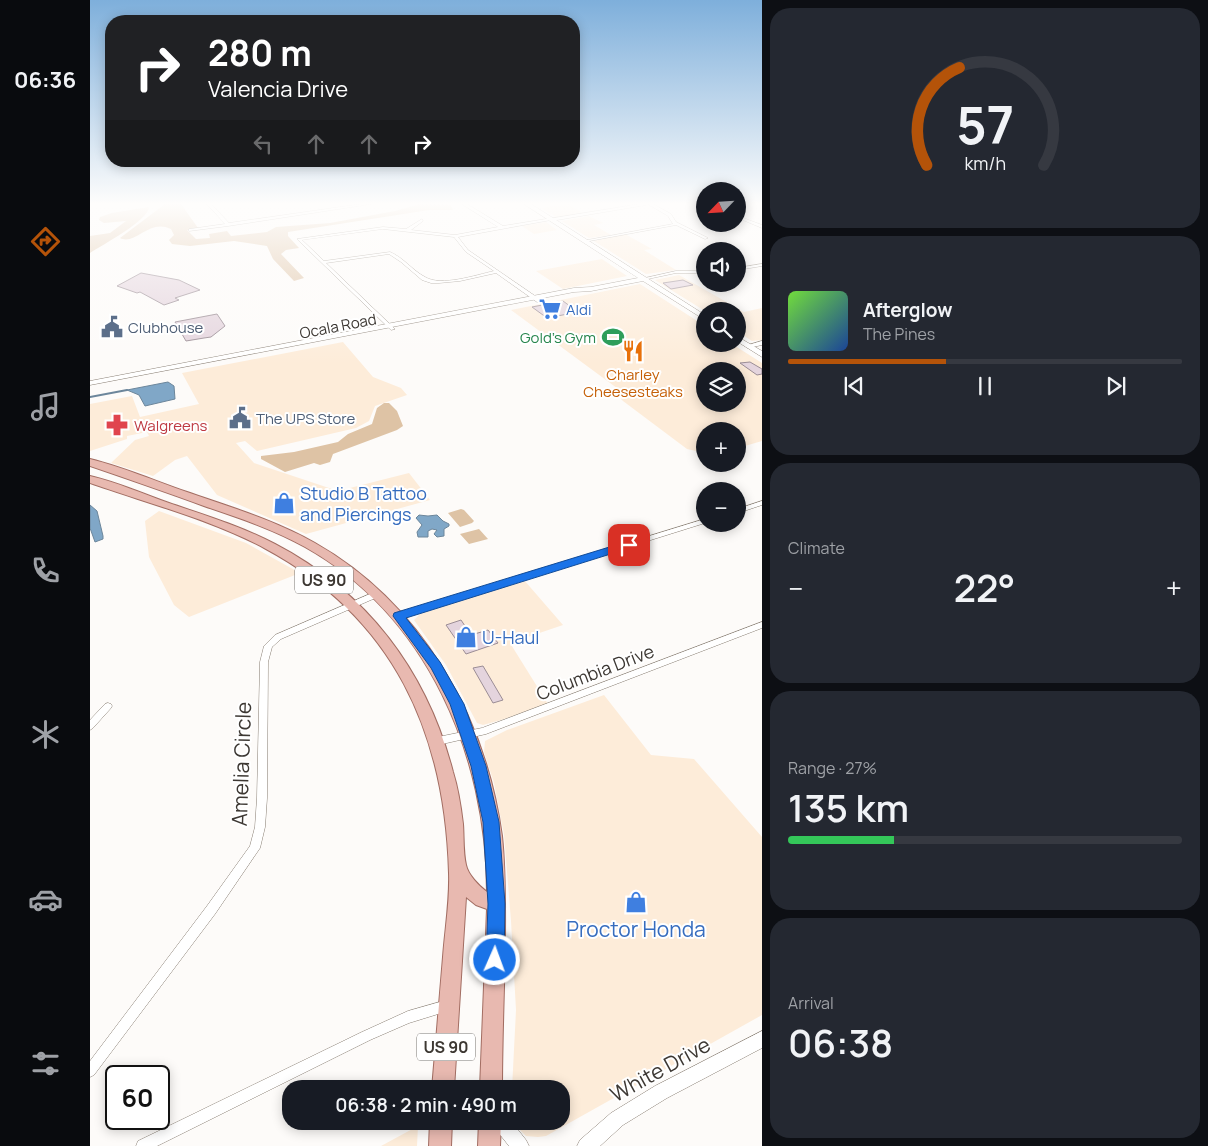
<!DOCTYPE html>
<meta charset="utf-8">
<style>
:root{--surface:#171b24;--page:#242831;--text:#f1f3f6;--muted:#9ea1a6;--line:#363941;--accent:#b45309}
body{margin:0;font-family:Manrope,sans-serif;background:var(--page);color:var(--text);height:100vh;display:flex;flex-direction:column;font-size:19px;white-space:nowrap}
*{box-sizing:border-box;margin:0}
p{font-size:16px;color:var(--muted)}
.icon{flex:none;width:28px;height:28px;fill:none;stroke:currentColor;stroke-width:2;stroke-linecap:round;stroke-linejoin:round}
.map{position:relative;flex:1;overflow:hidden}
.sheet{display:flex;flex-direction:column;gap:8px;padding:8px;background:#0d0f14;width:446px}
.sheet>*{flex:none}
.guide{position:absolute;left:15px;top:15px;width:475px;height:152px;border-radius:20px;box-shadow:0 2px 12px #0003;background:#202124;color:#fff;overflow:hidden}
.needle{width:32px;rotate:245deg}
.tools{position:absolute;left:606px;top:182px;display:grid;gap:10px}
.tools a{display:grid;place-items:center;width:50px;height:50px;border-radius:50%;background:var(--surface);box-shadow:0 2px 12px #0003;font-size:25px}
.speed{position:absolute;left:15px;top:1065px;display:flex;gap:10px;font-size:25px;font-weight:700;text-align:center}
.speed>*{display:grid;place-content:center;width:65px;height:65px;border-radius:50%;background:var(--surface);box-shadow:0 2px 12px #0003;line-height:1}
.speed .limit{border:2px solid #111;border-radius:8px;background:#fff;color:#111}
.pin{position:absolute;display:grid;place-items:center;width:42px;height:42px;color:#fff;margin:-21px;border-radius:10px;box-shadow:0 2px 8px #0006}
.me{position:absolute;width:55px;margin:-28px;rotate:2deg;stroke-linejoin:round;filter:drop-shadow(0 0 4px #0008)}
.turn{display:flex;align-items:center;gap:18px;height:105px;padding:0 20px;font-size:22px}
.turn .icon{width:65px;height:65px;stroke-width:2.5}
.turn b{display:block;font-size:35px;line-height:42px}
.lanes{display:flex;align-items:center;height:48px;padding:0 20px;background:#0003;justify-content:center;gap:25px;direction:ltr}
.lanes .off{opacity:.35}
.big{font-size:38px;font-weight:600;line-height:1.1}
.sheet .card{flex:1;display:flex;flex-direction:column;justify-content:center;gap:8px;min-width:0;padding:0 18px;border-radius:20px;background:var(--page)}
.sheet .dial{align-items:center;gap:0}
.dial svg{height:130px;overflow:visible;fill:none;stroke:var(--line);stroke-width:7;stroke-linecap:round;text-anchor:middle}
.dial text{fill:var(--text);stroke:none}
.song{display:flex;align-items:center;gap:15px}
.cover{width:60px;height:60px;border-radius:8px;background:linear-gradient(135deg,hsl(100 70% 55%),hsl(220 70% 35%))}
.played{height:5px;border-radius:2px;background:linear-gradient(90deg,var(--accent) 40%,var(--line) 40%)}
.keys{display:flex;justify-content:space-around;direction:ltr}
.heat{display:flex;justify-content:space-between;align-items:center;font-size:28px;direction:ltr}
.charge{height:8px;border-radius:4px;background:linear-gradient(90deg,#34c759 27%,var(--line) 0)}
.trip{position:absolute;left:192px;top:1080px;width:288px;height:50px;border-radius:20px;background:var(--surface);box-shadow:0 2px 12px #0003;font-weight:600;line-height:50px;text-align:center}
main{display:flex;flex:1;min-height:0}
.dock{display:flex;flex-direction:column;width:90px;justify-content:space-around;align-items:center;background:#090b0e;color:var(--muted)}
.dock .icon{width:35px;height:35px}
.dock .selected{color:var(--accent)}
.dock b{font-size:22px;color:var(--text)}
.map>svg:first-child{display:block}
.built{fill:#fdecd9;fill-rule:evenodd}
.green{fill:#dec3a5}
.water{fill:#80a7c7;stroke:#6c869b}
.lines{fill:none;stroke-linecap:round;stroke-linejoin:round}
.stream{stroke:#6c869b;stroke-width:2}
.building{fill:#e4d4dd;stroke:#9b8d95}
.minor-casing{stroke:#887e73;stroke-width:1}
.tertiary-casing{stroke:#887e73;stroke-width:1}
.secondary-casing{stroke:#887e73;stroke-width:1}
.primary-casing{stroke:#a26d62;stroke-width:2}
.minor{fill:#fff;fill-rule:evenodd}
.tertiary{fill:#fff;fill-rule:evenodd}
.secondary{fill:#fff;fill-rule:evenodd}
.primary{fill:#e8b9b0;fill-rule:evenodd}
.route{fill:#1a73e8;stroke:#114b97}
.labels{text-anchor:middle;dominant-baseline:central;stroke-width:4;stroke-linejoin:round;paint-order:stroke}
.far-shop-label{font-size:15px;fill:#366cbe;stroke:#fff;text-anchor:start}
.far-street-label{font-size:15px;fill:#3d3833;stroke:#fff}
.far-service-label{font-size:15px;fill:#4e5e75;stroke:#fff;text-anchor:start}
.far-leisure-label{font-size:15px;fill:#27864d;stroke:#fff;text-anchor:end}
.far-food-label{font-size:15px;fill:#c56008;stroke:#fff}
.far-health-label{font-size:15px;fill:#be3a42;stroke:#fff;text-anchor:start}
.shield{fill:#fff;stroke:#777470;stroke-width:1}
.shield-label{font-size:16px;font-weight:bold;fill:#3d3833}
.shop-label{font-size:18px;fill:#366cbe;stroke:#fff;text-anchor:start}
.street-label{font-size:18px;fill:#3d3833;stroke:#fff}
.near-street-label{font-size:21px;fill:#3d3833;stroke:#fff}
.near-shop-label{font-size:21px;fill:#366cbe;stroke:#fff}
</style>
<main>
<nav class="dock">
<b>06:36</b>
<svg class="icon selected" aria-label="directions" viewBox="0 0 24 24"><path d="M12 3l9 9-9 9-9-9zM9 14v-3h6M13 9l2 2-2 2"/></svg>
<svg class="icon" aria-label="music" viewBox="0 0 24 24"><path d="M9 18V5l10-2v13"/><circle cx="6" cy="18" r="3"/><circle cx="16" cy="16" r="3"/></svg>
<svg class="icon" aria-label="phone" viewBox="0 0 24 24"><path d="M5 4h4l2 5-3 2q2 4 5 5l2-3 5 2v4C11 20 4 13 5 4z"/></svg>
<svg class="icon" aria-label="climate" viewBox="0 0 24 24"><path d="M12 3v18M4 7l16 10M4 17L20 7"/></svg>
<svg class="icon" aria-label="car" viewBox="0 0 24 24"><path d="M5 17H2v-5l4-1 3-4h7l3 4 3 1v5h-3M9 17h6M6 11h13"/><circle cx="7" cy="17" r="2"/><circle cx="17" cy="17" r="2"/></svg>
<svg class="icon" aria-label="filters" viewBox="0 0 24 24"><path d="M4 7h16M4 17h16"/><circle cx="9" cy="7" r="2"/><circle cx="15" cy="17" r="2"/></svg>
</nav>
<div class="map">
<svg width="672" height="1146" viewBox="0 0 672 1146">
<rect width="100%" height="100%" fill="#fdfbf9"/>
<!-- built -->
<path class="built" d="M478 204 493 213 466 217 451 208Z
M499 216 513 223 504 225 521 235 499 238 472 221Z
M456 222 467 230 444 234 432 226Z
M535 234 562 249 554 250 586 270 556 274 504 241Z
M512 259 537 276 473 289 446 271Z
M589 275 654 312 672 308V340L662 341 648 332V311H615L565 280Z
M550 284 615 326V344H642L672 363V441L648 448V431H615V453L597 449 533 401 531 399 535 394 421 310ZM615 371H648V404H615Z
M253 342 283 377 311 388 317 395 285 406 279 421 266 428 167 451 155 441 146 443 164 463 248 491 319 473 340 500 216 534 127 495 97 456 85 460 63 476 21 463 45 440 59 436 57 432 37 436V439L0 451V404L42 396 50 417 109 404 92 373Z
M69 511 156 543 210 573 99 617 84 605 59 557 55 521Z
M434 580 473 625 420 643 458 704 411 720 393 725 387 723 356 665 324 620 330 614Z
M514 695 561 755 604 759 672 837V1015L456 1136 448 1137 436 1136 429 1129 425 1121H471V1089H422L426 1010 421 921 414 835 404 783 394 752 395 741 417 730Z
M328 1126 327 1146H291Z"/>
<!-- green -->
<path class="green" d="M75 204H91L108 228 97 230 106 239 120 238 119 234 137 231 141 236 177 232 186 227 240 223 305 211 330 204 361 205 363 210H339L198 232V236L209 248 196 250 191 254 214 278 204 281 183 259 177 246 144 241 100 246 82 244 79 240 84 235 81 229C59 218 45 246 30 238Z
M59 207C58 221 12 245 0 253V236L20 233 36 221 14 223 9 220 10 217 22 213Z
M294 403H299L307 411 313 426 307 430 243 454 240 462 230 465 224 463 195 472 171 459V456L204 452 248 442 258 434 282 424 287 408Z
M371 509 374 510 384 521 382 523 370 527 358 513Z
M389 529 398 539 379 544 370 534Z"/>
<!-- water -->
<path class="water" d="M78 382 84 386 85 399 55 406 49 395 37 390Z
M0 505 7 511 13 536V539L5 542 0 528Z
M329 515 338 516 347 515 353 521 359 524V526L354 529V536L347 537 344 534 347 530 342 529 338 531V537H328L327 532 332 525 326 518Z"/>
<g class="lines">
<!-- stream -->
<path class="stream" d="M0 397 37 390"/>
</g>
<!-- building -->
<path class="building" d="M51 273 89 280 110 290 85 298 89 300 74 305 50 292 47 293 27 286Z
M593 280 603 285 581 289 573 283Z
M473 301 488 312 457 318 442 307Z
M127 314 135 326 121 337 114 338 96 341 85 322Z
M660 362 672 369V374L667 375 650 363Z
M371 620 381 635 398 630 408 643 376 654 356 625Z
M393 666 413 700 403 703 383 668Z"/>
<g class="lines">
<!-- minor casing -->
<g class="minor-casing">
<path id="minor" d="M117 204H121L139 223 271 204H281L138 226 99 231V229H100L135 224Z
M372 204H377L413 226 462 218 461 220 368 237 378 250 451 300V302H447L406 273 370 281 349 283H341L332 280 311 262 299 254 236 263 305 329 301 330 207 239 293 227 316 229 332 219 333 221 321 230 365 235 408 227ZM293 229 364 237 376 252 404 271C386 275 351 287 335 277 322 270 314 258 300 252L234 261 212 240Z
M558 204H563L581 214 586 222 618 238 615 239 586 225 494 242 492 241 583 224 578 216Z
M648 216 672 225V228L648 218Z
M672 264V266L648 270V268Z
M586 271H615V273H586L553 280 551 279Z
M672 501V505L648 513V509Z
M615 519V523L312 618H306L305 616 306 614Z
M287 591 291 594 290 596 191 639 182 647 178 662 177 798 175 827 170 848 125 914 4 1075 0 1077V1061L117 906 160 846 165 827 167 798 170 662 174 646 185 635Z
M672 622V628L396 734 348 745 345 744 343 741 345 738 348 737 392 728Z
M18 703 21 704 22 706 21 708 3 728 0 730V720L15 704Z
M357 1000 361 1002 363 1006 361 1010 319 1023 280 1040 67 1146H46L48 1141 272 1032 318 1011Z"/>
</g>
<!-- tertiary casing -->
<g class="tertiary-casing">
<path id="tertiary" d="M550 204H562L461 221 458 219Z
M672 341V345L658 348 655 346Z
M672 1031V1048L577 1098 533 1125 510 1146H487L490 1140 521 1113 565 1086Z
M401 1121H421L436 1140 439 1146H419L404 1127Z"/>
</g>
<!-- secondary casing -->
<g class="secondary-casing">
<path id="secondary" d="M434 204H441L615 315V320L553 281 501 291 484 292 0 385V381L484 288 501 287 548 278Z
M648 337 672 351V357L648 342Z"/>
</g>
<!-- primary casing -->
<g class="primary-casing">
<path id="primary" d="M0 459C33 467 65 481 97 492 140 507 185 520 225 543 331 603 396 717 412 836 416 873 415 910 415 947 414 994 412 1042 412 1089H390L397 909 386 905 376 897 364 1089H342C346 1045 349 1001 353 957 355 929 360 901 359 873 355 732 304 618 176 549 123 520 57 503 0 483V476C27 482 53 494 79 503 114 515 151 526 185 544 277 592 337 671 363 772 368 788 371 807 373 824 374 837 373 852 376 865 378 875 389 886 397 892 397 756 338 616 215 547 183 529 149 518 114 506 76 492 38 479 0 466Z
M340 1121H362L361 1146H339Z
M389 1121H411L410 1146H388Z"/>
</g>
<!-- minor -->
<use href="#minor" class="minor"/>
<!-- tertiary -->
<use href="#tertiary" class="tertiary"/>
<!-- secondary -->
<use href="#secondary" class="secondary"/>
<!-- primary -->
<use href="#primary" class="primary"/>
</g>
<!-- sky -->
<linearGradient id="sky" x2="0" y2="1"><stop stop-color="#7eafdb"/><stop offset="0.56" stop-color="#fefdfc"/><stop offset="1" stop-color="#fefdfc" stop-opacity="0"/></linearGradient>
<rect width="672" height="364" fill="url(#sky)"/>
<!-- route -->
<path class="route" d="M539 541 543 542 544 545 543 547 316 618 350 662 374 704 396 766 409 822 415 904 414 960 411 966 405 968 399 966 396 960 398 904 393 822 381 766 360 704 341 668 303 616 304 613Z"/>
<!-- icons -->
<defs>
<g id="supermarket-bare" transform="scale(1.725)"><path d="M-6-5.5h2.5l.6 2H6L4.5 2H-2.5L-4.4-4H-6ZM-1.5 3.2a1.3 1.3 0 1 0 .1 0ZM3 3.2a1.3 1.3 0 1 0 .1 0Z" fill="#3f7fe0" stroke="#fff" stroke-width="2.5" paint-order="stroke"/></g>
<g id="civic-bare" transform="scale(1.725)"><path d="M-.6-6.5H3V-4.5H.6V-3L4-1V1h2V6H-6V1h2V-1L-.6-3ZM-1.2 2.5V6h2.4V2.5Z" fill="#5c6f8a" stroke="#fff" stroke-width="2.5" paint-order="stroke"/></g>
<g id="stadium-bare" transform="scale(1.725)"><path d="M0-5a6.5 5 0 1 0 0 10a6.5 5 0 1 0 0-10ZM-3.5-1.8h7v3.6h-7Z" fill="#2e9e5b" stroke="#fff" stroke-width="2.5" paint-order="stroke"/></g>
<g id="restaurant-bare" transform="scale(1.725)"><path d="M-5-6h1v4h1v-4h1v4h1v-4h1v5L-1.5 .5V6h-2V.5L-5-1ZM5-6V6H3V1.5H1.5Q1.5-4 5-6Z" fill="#e8710a" stroke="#fff" stroke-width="2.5" paint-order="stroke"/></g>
<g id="pharmacy-bare" transform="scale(1.725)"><path d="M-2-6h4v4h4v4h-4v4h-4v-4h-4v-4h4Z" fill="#e0444e" stroke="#fff" stroke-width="2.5" paint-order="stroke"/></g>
<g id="shop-bare" transform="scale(1.725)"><path d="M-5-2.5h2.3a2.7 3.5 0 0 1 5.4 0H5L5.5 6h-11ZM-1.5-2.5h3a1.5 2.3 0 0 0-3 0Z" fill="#3f7fe0" stroke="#fff" stroke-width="2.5" paint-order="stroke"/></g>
</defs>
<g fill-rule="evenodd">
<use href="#supermarket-bare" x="460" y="309"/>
<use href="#civic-bare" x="22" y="327"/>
<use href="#stadium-bare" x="523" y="337"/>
<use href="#restaurant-bare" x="543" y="351"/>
<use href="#civic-bare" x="150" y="418"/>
<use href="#pharmacy-bare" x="27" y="425"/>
<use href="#shop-bare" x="194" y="503"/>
<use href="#shop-bare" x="376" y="637"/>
<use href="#shop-bare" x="546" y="902"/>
</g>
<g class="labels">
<!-- far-shop labels -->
<g class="far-shop-label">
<text x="476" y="309">Aldi</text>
</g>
<!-- far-street labels -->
<g class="far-street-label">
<text transform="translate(248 326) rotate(-11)">Ocala Road</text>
</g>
<!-- far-service labels -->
<g class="far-service-label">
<text x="38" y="327">Clubhouse</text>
<text x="166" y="418">The UPS Store</text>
</g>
<!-- far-leisure labels -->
<g class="far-leisure-label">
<text x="506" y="337">Gold's Gym</text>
</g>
<!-- far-food labels -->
<g class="far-food-label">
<text x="543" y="374">Charley<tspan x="543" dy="17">Cheesesteaks</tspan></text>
</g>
<!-- far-health labels -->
<g class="far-health-label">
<text x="44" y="425">Walgreens</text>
</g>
<!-- shield labels -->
<g class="shield">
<rect x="205" y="566.5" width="58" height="27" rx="4"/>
<rect x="327" y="1033.5" width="58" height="27" rx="4"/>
</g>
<g class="shield-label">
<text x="234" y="580">US 90</text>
<text x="356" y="1047">US 90</text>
</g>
<!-- shop labels -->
<g class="shop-label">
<text x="210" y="493">Studio B Tattoo<tspan x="210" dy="21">and Piercings</tspan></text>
<text x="392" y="637">U-Haul</text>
</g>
<!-- street labels -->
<g class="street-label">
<text transform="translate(505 672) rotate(-21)">Columbia Drive</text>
</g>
<!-- near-street labels -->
<g class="near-street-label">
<text transform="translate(151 764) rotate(-88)">Amelia Circle</text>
<text transform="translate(570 1069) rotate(-29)">White Drive</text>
</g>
<!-- near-shop labels -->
<g class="near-shop-label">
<text x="546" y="929">Proctor Honda</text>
</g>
</g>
</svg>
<div class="tools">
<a><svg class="needle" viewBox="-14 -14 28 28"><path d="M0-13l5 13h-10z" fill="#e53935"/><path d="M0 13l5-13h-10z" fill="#9ea1a6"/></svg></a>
<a><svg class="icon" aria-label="sound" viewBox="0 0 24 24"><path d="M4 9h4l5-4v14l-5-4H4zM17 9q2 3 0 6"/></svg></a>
<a><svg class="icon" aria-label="search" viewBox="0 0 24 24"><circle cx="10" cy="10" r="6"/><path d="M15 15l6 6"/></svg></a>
<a><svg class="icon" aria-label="layers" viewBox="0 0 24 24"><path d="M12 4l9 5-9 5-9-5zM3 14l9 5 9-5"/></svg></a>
<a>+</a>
<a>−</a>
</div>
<div class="speed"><div class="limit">60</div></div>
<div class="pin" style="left:539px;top:545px;background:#d93025"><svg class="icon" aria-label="arrive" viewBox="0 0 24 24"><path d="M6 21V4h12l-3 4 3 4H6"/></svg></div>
<svg class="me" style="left:405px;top:960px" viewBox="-20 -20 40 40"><circle r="17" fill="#1a73e8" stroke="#fff" stroke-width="3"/><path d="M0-11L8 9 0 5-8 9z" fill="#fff"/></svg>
<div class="trip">06:38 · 2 min · 490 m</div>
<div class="guide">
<div class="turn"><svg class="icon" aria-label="right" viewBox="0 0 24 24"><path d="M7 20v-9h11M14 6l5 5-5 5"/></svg><div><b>280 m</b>Valencia Drive</div></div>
<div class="lanes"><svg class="icon off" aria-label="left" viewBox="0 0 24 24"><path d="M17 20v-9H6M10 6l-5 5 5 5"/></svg><svg class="icon off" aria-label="ahead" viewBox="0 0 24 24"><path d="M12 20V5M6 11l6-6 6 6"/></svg><svg class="icon off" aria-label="ahead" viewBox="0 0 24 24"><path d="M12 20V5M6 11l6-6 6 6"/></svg><svg class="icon" aria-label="right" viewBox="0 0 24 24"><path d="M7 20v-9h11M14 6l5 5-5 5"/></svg></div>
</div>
</div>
<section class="sheet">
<div class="card dial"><svg viewBox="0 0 100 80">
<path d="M14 69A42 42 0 1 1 86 69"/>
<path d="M14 69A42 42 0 0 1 34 9" stroke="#b45309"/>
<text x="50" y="56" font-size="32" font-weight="700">57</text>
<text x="50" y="72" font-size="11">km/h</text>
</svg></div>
<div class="card">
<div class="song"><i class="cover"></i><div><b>Afterglow</b><p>The Pines</p></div></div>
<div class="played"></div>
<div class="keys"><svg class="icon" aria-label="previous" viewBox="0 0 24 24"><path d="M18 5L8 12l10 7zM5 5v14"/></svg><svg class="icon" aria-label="pause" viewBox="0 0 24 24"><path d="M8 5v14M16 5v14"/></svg><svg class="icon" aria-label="next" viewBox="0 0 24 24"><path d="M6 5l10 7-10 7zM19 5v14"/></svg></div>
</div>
<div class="card"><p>Climate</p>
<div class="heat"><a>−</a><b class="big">22°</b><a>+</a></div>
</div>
<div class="card"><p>Range · 27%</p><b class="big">135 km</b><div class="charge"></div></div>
<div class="card"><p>Arrival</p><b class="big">06:38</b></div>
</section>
</main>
